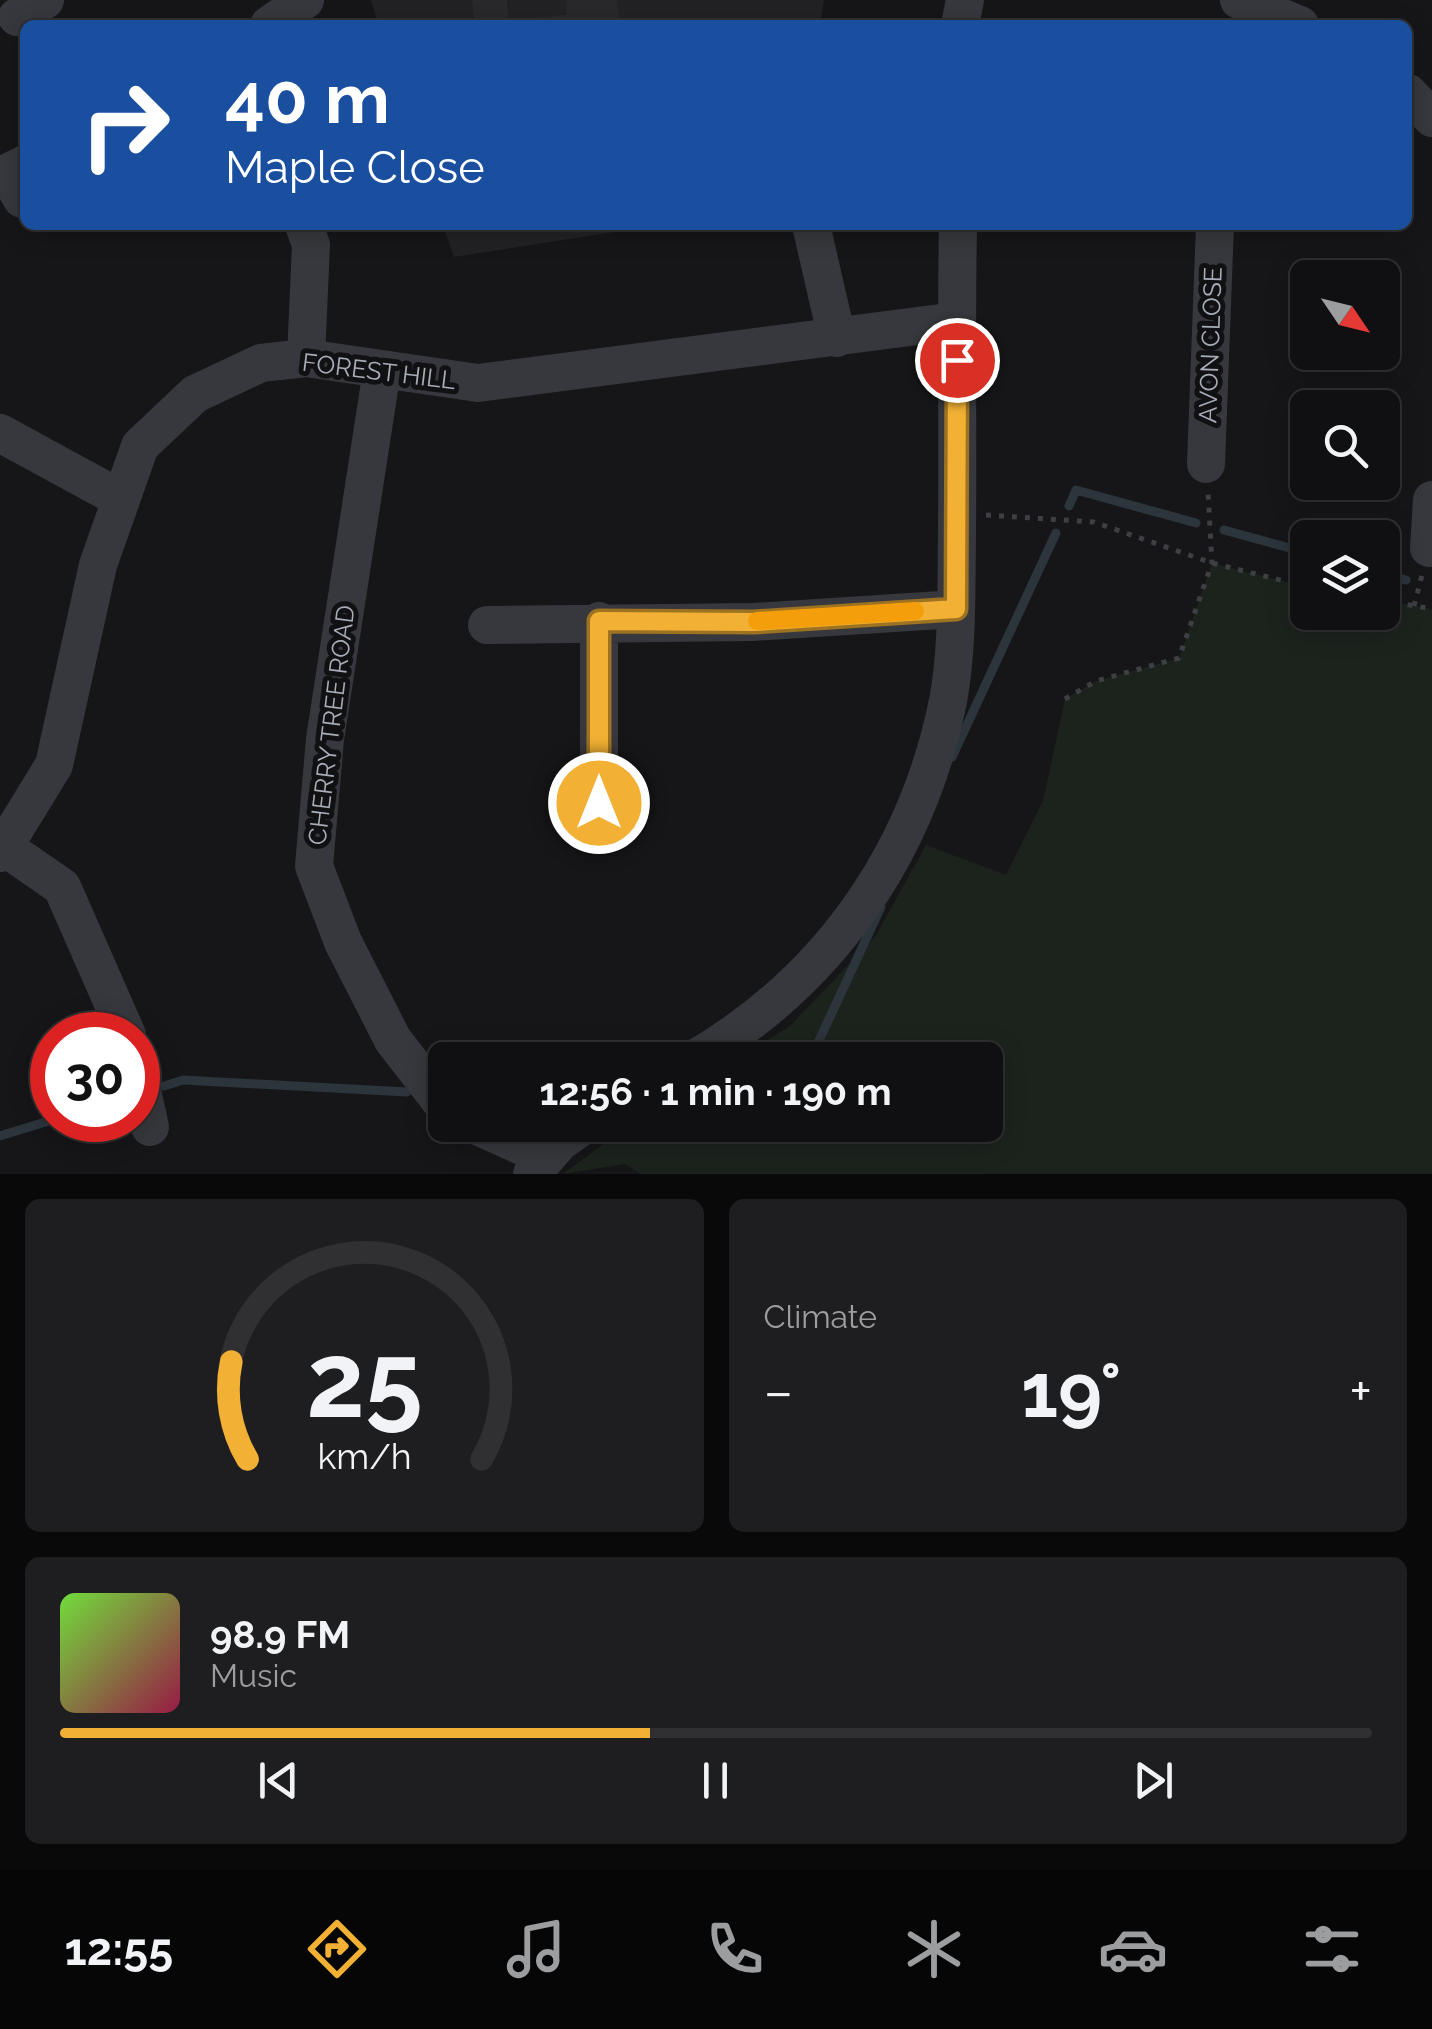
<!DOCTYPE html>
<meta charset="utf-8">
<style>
:root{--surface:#101012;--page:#1e1e20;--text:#f1f3f6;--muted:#9c9d9f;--line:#303032;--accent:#f2b134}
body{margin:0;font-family:Raleway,sans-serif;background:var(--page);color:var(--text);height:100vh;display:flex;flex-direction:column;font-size:38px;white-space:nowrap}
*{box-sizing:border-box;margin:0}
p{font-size:32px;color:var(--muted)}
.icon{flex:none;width:55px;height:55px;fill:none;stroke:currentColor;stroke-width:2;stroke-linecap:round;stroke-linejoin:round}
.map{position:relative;height:1174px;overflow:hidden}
.panel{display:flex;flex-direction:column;gap:25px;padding:25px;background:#09090a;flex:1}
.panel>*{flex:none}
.guide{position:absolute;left:20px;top:20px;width:1392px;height:210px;border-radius:15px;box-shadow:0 5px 25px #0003,0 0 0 2px var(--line);background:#1a4fa0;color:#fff;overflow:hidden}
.needle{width:65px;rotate:125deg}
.fabs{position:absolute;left:1290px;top:260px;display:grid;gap:20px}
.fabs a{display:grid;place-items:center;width:110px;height:110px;border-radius:15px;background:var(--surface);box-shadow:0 5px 25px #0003,0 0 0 2px var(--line);font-size:50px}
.speed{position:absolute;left:30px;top:1012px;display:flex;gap:20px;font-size:50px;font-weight:700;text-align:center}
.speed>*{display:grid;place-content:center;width:130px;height:130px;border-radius:50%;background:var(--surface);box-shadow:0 5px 25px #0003,0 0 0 2px var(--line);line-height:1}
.speed .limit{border:15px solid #d22;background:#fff;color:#111}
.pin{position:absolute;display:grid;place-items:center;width:85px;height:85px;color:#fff;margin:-42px;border:5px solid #fff;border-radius:50%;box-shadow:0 2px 10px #0007}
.me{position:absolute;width:110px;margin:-55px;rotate:0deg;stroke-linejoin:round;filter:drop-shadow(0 0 8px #0008)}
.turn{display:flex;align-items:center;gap:35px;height:210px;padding:0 40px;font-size:45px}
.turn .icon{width:130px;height:130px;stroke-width:2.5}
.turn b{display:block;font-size:70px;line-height:85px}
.big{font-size:75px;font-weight:700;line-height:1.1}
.panel .widget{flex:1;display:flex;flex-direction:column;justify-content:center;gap:15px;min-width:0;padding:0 35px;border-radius:15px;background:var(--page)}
.panel .dial{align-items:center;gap:0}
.dial svg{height:260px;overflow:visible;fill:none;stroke:var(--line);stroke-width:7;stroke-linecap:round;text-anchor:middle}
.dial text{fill:var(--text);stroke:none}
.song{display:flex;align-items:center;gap:30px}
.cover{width:120px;height:120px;border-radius:15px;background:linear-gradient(135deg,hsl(100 70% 55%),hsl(340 70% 35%))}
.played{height:10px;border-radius:5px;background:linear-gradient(90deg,var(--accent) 45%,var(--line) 45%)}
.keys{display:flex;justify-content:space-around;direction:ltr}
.heat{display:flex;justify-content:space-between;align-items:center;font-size:55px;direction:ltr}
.panel .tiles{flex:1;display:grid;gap:25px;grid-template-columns:1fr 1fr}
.widget:last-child{grid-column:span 2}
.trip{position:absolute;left:428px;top:1042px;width:575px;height:100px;border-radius:15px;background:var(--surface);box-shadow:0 5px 25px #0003,0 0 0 2px var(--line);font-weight:700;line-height:100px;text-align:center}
.dock{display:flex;height:160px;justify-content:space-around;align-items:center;background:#060607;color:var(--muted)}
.dock .icon{width:70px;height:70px}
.dock .on{color:var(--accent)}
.dock b{font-size:45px;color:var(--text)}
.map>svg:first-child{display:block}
.built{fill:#222225}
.green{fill:#1c231d}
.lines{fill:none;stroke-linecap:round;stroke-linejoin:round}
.stream{stroke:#2c353c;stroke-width:9}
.building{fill:#29292c}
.path{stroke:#3d3f44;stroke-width:5;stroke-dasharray:5 8;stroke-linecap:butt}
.minor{stroke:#37383d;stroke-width:38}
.route-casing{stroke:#9d7322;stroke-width:25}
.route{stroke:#f2b134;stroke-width:18}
.slow{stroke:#f59e0b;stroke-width:18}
.labels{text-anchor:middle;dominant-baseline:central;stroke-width:10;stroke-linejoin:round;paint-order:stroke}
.street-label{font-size:25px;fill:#a8adb8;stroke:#111113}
</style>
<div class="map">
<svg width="1432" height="1174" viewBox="0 0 1432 1174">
<rect width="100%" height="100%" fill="#161618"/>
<!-- built -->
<path class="built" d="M371 0H824L820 25H379Z
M443 225H659L454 257Z"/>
<!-- green -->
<path class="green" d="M1212 563 1307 587 1308 612H1382L1383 600 1432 609V1174H641L625 1164 563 1174 629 1125H985V1060H736L790 1026 875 937 926 845 1006 875 1043 801 1065 699 1096 681 1179 658Z"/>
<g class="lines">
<!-- stream -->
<path class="stream" d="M1069 506 1076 490 1196 523
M1224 530 1308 553
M1382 573 1406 580
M952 757 1056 533
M810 1060 881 907
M164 1086 183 1080 407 1092
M0 1136 52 1120"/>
</g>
<!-- building -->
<path class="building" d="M472 0H507L508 20 567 15 566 0H617L620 25H475Z"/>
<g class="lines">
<!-- path -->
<path class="path" d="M986 515 1094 522 1212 563 1308 587
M1382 600 1432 609
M1414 606 1422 575
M1065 699 1096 681 1179 658 1212 563 1208 492"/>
<!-- minor -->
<path class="minor" d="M1239 0 1300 25
M17 17 45 0
M269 25 305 0
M960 25 965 0
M1408 93 1432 118
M22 199 7 173 25 164
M304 225 311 245 306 358
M811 225 837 338
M382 370 325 739 314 866 343 942 393 1040 445 1107
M0 433 121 499
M1206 464 1215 225
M1429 548 1432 500
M487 625 753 622 956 609
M599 803V621
M4 847 62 887 127 1035
M0 853 54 765 98 565 140 446 195 394 261 363 306 358 478 383 956 321
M693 1060C828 981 917 855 948 701 958 647 956 590 957 535 958 432 956 328 958 225
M138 1072 150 1127
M475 1125 546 1157
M532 1174 560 1142 584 1125"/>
</g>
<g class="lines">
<!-- route casing -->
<g class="route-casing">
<path id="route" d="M599 803V621L754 622 956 609 957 360"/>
</g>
<!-- route -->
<use href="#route" class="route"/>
<!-- slow -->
<path class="slow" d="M757 621 915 611"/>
</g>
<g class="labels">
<!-- street labels -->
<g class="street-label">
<text transform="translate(1210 345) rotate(-88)">AVON CLOSE</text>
<text transform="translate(379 371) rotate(7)">FOREST HILL</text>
<text transform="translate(331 725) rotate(-83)">CHERRY TREE ROAD</text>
</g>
</g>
</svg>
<div class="fabs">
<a><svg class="needle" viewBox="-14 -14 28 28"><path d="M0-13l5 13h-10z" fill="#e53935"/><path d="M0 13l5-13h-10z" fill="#9c9d9f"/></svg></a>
<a><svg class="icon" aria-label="search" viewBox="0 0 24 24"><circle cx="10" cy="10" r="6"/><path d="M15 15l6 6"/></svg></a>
<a><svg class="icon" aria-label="layers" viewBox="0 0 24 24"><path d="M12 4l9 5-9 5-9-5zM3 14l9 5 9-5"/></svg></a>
</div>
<div class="speed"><div class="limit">30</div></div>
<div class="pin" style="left:957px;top:360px;background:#d93025"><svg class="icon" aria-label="arrive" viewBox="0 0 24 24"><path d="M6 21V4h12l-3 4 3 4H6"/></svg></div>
<svg class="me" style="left:599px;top:803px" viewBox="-20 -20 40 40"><circle r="17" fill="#f2b134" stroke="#fff" stroke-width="3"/><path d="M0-11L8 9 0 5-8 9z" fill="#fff"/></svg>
<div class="trip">12:56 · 1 min · 190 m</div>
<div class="guide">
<div class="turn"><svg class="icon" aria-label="right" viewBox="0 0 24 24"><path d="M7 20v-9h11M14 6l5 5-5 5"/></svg><div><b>40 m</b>Maple Close</div></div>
</div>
</div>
<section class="panel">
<div class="tiles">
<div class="widget dial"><svg viewBox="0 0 100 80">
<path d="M14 69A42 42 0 1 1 86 69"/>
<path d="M14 69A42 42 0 0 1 9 39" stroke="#f2b134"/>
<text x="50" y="56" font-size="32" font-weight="700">25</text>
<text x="50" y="72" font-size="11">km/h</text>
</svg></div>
<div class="widget"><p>Climate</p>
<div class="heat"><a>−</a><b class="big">19°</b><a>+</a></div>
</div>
<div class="widget">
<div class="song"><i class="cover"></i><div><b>98.9 FM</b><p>Music</p></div></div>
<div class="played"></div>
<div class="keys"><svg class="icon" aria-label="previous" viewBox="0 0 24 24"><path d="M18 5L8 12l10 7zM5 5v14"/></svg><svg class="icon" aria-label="pause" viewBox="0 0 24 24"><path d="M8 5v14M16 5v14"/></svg><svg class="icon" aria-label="next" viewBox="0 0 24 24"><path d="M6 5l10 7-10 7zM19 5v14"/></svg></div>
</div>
</div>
</section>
<nav class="dock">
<b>12:55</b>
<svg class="icon on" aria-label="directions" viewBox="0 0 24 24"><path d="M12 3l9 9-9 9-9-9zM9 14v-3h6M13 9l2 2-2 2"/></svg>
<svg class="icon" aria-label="music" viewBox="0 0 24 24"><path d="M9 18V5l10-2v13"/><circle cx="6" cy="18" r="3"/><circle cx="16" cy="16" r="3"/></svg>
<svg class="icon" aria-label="phone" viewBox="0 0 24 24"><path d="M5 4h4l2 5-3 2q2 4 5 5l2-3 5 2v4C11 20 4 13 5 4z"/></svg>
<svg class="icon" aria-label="climate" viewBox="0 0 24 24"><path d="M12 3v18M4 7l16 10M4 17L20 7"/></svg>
<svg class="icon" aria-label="car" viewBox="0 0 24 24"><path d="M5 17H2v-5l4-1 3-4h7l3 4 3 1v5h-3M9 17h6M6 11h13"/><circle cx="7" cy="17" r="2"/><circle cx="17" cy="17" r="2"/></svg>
<svg class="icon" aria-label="filters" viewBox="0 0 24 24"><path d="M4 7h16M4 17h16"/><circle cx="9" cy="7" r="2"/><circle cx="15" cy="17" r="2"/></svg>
</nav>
